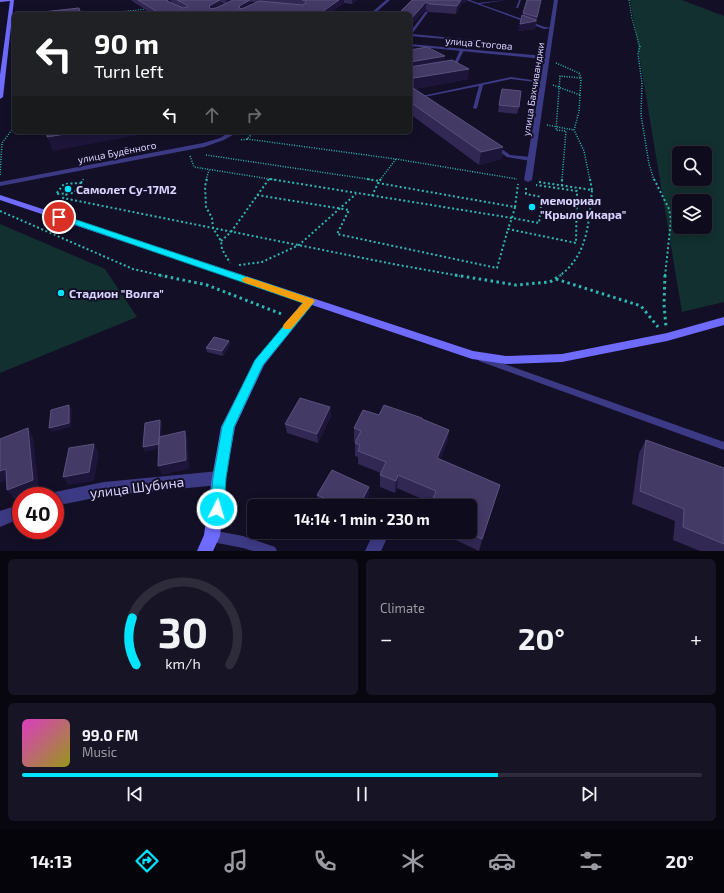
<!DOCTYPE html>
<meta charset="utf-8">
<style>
:root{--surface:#0e0b1c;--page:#171425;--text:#f1f3f6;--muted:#9b9ba3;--line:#2e2b3b;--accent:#00e5ff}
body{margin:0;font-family:"Exo 2",sans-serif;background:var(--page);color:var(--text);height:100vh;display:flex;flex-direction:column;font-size:15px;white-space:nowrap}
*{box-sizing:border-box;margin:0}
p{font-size:13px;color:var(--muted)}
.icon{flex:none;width:22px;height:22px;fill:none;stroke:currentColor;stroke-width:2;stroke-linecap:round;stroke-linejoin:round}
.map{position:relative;height:551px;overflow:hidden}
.sheet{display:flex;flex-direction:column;gap:8px;padding:8px;background:#08060f;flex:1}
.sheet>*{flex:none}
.hud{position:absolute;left:12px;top:12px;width:400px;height:122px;border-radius:6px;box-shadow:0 2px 10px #0003,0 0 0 1px var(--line);background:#202124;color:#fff;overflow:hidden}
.fabs{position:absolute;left:672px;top:146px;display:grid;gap:8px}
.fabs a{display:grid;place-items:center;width:40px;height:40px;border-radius:6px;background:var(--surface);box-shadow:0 2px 10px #0003,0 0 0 1px var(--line);font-size:20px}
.speed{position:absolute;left:12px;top:487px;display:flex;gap:8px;font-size:20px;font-weight:700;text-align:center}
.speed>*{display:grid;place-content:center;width:52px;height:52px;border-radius:50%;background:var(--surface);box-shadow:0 2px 10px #0003,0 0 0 1px var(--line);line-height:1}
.speed .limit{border:6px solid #d22;background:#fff;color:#111}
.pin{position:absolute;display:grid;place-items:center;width:34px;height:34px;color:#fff;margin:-17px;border:2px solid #fff;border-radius:50%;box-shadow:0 1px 4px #0007}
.me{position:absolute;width:44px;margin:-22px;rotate:5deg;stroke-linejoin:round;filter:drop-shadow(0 0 3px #0008)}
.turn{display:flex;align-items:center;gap:14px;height:84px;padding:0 16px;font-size:18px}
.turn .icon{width:52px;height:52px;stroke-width:2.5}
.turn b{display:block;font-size:28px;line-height:34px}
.lanes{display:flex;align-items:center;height:38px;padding:0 16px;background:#0003;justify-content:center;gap:20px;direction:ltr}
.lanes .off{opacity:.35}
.big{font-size:30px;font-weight:700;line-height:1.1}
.sheet .card{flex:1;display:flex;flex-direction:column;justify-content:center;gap:6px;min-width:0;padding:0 14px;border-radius:6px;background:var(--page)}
.sheet .dial{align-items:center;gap:0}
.dial svg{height:104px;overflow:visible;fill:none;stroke:var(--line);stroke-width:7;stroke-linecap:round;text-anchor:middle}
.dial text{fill:var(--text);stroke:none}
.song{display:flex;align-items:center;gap:12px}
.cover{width:48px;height:48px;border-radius:6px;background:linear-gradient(135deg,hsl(310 70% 55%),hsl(60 70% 35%))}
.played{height:4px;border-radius:2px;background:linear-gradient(90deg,var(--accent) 70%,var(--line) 70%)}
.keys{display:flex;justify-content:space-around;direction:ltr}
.heat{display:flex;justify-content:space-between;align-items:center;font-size:22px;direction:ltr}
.sheet .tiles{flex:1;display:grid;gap:8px;grid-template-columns:1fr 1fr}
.card:last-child{grid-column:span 2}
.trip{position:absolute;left:247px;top:499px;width:230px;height:40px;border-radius:6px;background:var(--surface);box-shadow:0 2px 10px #0003,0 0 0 1px var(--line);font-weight:700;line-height:40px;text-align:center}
.dock{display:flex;height:64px;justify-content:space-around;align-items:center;background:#06040b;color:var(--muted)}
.dock .icon{width:28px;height:28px}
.dock .active{color:var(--accent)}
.dock b{font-size:18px;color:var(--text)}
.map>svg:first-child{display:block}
.green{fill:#12302f;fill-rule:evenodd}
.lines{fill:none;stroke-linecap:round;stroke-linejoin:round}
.path-far3{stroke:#2fb8b0;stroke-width:1;stroke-dasharray:1 1.5;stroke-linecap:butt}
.path-far2{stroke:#2fb8b0;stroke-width:1.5;stroke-dasharray:1 1.5;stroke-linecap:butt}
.path-far1{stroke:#2fb8b0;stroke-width:2;stroke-dasharray:2 2.5;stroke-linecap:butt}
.path{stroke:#2fb8b0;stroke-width:3;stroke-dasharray:2.5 3.5;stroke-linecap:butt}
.lane{fill:#3d3a85;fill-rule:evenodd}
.street{fill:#3d3a85;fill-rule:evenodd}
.secondary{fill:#6f6bff;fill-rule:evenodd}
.wall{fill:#312854;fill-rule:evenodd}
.shaded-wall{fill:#1d163a}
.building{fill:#433a66;stroke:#5a527e}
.route{fill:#00e5ff;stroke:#0095a6}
.slow{fill:#f59e0b}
.poi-dot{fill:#00e5ff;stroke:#130f26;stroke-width:1.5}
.labels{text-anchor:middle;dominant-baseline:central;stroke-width:4;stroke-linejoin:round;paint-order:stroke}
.far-street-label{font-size:10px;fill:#d9d4ff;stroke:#130f26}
.poi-label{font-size:12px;font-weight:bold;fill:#d9d4ff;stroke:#130f26;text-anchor:start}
.near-street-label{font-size:14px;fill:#d9d4ff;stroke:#130f26}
</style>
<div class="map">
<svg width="724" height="551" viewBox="0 0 724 551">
<rect width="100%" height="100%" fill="#130f26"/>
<!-- green -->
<path class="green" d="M630 0H682L724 16V302L682 312ZM679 153H705V179H679ZM679 201H705V227H679Z
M0 224 105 269 137 317 0 373Z"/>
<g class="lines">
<!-- path-far3 -->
<path class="path-far3" d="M629 0 632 19 640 47
M98 14 147 9"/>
<!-- path-far2 -->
<path class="path-far2" d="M640 46 638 54 642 83 641 115 649 164 654 180
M556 63 579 73 581 78 579 112 574 130 584 151 590 180
M553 85 580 95
M547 125 574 130
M247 139 396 159 517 179
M241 140 247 139 254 132
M206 155 374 180
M190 156 194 167 276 180
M0 175 2 143 14 127
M83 180 84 178
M206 180 209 170
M380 180 396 159
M562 180 566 131 556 130 560 76 581 78"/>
<!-- path-far1 -->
<path class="path-far1" d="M207 179 205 186 206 207 212 218 213 228 221 241 222 249 230 263
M270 179 512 218 508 229 576 243 577 191 536 185
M367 179 379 181
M381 179 378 183 515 207 518 184
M590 179 592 190
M654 179 669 209 671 220 665 276
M539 182 592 190C589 221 588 256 559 276
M81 183 74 193 56 194 64 184Z
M81 183 83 179
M562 186V179
M67 194 63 198 393 264 460 276
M257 195 349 210 337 234 497 268 508 229
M372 196 378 183
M515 207 512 218 539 223 542 197 526 194V188
M0 211 133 269 163 276
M221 241 231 232 269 179
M239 265 262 262 299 245 356 194"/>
<!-- path -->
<path class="path" d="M159 275 207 285 284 315
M455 275 516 285 550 282 561 275
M665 275 664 305 666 327
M556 279 641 306 658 327"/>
<!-- lane -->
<path class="lane" d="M466 0H470L478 3 506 0 480 4 545 27 553 28 544 29Z
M519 0H521L518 8H516Z
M426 11 428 12 412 34 495 42 493 43 410 36V32Z
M462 49 464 50 455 68 448 69V67L453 66 460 50Z
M511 77 545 82 543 83 511 79 483 85 477 108 475 109 473 108 479 86 419 98 417 97Z
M494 146H498L510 155 531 157 534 159 531 161 507 157 494 148Z
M482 356 724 442V450L479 361 478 359 479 357Z
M212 530 243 536 275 547 277 551H253L243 548 212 542 208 540 206 536 208 532Z"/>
<!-- street -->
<path class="street" d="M386 0H390L374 14H370Z
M554 0H558L532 180 528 182 524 180 544 59 410 46V44L545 56Z
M230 132H238L224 140 204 147 0 186V182L203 143 220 138Z
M219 471 224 473 226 478 224 483 219 485 104 496 55 506V496H49L55 492 104 482Z
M21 504V518L0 527V511Z
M374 532H390L381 551H365Z"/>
<!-- secondary -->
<path class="secondary" d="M0 0H14L3 97 0 99V75L10 1 0 2Z
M0 195 473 351 506 356 562 354 667 333 724 317V325L667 341 562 362 506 364 472 359 312 305 264 365 235 427 226 478 220 536 213 551H197L204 535 212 478 221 427 255 360 303 302 0 200Z"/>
</g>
<!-- wall -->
<path class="wall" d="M131 0H357L352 4 344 3 329 14H152L132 1ZM220 2 225 4 221 6ZM250 2H256L251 5Z
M412 0H467V2L462 3 456 14 429 12Z
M541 0 535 29 518 31 520 24 523 13Z
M410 50 444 61 468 79 415 89 503 147 501 159 479 165 410 114Z
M499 105 519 107 517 114 498 112Z
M229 341 230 345 223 356 207 352 206 348Z
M330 407 331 416 318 443 287 433 285 424Z
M379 415 422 419 449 430 447 443 440 459 500 485 479 551 439 532H470L431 503 397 488 395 493 380 487V475L381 473 358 464V457L355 456V443L356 442 354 441V428Z
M646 440 724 468V551H700L673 540 675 521 632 504 639 453Z
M369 487V495L364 506H324L318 503 317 495Z"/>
<!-- shaded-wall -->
<path class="shaded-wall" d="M168 0H171L172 4 167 1Z
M220 0 221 7 210 13 209 6Z
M226 0H235L226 4Z
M250 0 251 7 240 13 239 6Z
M339 0H344V3L329 14H319Z
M352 0H357L352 4Z
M461 0H467V2L462 3 456 14 457 6Z
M426 2V10L410 27V20Z
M536 21 535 29 518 31 520 24Z
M445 56 444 66 410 72V62Z
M469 69 468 79 414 89V78Z
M77 132H154L53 151 47 137Z
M503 147 501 159 479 165 481 152Z
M229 341 230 345 223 356 222 351Z
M69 405 72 410 71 427 52 432 49 428Z
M330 407 331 416 318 443 317 434Z
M160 420 162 424 161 448 145 452 143 447Z
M28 428 33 437 39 488 14 499 7 490Z
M449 430 447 443 435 471 437 458Z
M185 431 188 440 189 469 162 475 158 466Z
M94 444 99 453 94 481 68 485 63 477Z
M6 469 12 478 0 483V471Z
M398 475 397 488 395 493 396 481Z
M500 485 496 497 479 551 482 539Z
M369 487V495L364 506H359Z"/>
<!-- building -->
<path class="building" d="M138 0H168L167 1 183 8 188 7 187 5 177 0H220L209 6 210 9 216 8 233 0H250L239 6 240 9 244 8 259 1 303 5 306 2 305 0H302H339L319 14H161Z
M412 0H461L457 6 430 4 426 2 410 20V14H398Z
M527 0H541L537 17 523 13Z
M79 8 81 14H33V13Z
M522 15 536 20V21L520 24Z
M427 47 445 56 410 62V64V50Z
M452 60 469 69 414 78 410 77V67Z
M410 86 503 147 481 152 410 102Z
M502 89 521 91 519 107 499 105Z
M47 132H77L47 137Z
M214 337 229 341 222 351 206 348Z
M300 398 330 407 317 434 285 424Z
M69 405V423L49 428 51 410Z
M384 405 422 418V419L449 430 437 458 500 485 482 539 467 532H470V506H430L436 491 398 475 396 481 380 475 386 462 358 451 360 445 355 443 361 431 354 428 363 410 379 415Z
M160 420 159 444 143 447 145 423Z
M28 428 33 480 7 490 6 469 0 471V439Z
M185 431 186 460 158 466 159 437Z
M646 440 724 468V544L683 527 684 509 640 491Z
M94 444 89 472 63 477 69 448Z
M332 470 369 487 359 506H342L317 495Z"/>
<!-- route -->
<path class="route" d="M59 214 313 299 315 301 263 365 234 427 226 478 224 509 222 514 217 516 212 514 210 509 213 478 222 427 255 360 303 303 56 218V215Z"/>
<!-- slow -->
<path class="slow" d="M247 277 313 299 315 301 291 329H284L283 326 284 324 303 303 243 282 242 280 243 278Z"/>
<!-- markers -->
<g class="poi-dot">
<circle cx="68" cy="189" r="4"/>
<circle cx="532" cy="207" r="4"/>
<circle cx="61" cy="293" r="4"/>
</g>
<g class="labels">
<!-- far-street labels -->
<g class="far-street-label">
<text transform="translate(479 43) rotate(5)">улица Стогова</text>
<text transform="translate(533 89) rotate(-81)">улица Бахчиванджи</text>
<text transform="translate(117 152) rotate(-11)">улица Будённого</text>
</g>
<!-- poi labels -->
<g class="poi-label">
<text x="76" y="189">Самолет Су-17М2</text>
<text x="540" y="200">мемориал<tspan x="540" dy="14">"Крыло Икара"</tspan></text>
<text x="69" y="293">Стадион "Волга"</text>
</g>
<!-- near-street labels -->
<g class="near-street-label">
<text transform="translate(137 487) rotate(-7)">улица Шубина</text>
</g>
</g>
</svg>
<div class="fabs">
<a><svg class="icon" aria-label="search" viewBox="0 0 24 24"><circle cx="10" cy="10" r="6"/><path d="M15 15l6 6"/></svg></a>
<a><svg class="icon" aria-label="layers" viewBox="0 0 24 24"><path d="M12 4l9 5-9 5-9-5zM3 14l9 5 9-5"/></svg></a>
</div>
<div class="speed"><div class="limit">40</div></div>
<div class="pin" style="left:59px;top:217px;background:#d93025"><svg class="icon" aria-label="arrive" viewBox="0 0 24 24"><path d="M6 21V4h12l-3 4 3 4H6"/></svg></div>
<svg class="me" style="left:217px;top:509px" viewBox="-20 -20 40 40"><circle r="17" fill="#00e5ff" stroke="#fff" stroke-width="3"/><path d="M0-11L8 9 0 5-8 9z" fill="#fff"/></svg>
<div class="trip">14:14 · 1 min · 230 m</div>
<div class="hud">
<div class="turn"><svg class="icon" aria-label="left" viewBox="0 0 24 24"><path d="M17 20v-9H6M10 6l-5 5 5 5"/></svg><div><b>90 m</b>Turn left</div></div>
<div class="lanes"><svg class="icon" aria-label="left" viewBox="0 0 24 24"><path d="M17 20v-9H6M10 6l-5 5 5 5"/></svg><svg class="icon off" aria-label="ahead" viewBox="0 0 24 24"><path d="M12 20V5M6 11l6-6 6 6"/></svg><svg class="icon off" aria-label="right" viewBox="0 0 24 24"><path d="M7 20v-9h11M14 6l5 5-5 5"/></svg></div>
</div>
</div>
<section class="sheet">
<div class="tiles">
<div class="card dial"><svg viewBox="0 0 100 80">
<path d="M14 69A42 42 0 1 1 86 69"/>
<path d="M14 69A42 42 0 0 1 11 33" stroke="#00e5ff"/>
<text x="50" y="56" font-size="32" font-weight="700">30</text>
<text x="50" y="72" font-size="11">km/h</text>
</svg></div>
<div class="card"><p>Climate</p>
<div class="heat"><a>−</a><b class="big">20°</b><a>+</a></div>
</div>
<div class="card">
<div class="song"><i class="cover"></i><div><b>99.0 FM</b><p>Music</p></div></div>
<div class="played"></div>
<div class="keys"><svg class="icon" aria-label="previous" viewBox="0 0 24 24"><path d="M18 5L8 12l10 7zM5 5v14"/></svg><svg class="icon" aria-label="pause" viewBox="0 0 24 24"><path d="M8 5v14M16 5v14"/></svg><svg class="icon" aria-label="next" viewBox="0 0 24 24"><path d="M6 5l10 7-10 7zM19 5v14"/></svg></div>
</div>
</div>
</section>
<nav class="dock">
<b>14:13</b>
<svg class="icon active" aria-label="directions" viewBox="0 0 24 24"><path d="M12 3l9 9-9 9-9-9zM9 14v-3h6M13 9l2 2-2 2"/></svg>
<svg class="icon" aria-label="music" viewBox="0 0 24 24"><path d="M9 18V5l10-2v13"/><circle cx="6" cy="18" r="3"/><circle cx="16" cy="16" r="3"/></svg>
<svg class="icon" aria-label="phone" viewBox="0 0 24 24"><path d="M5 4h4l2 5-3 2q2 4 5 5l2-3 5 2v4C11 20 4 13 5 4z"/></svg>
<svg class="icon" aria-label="climate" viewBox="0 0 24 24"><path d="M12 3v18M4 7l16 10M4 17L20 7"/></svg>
<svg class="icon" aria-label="car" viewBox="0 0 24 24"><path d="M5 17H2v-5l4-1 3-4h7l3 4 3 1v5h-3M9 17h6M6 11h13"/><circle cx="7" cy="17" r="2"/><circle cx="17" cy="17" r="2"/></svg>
<svg class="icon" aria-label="filters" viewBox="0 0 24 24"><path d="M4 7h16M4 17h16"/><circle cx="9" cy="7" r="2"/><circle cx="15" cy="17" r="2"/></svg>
<b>20°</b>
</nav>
